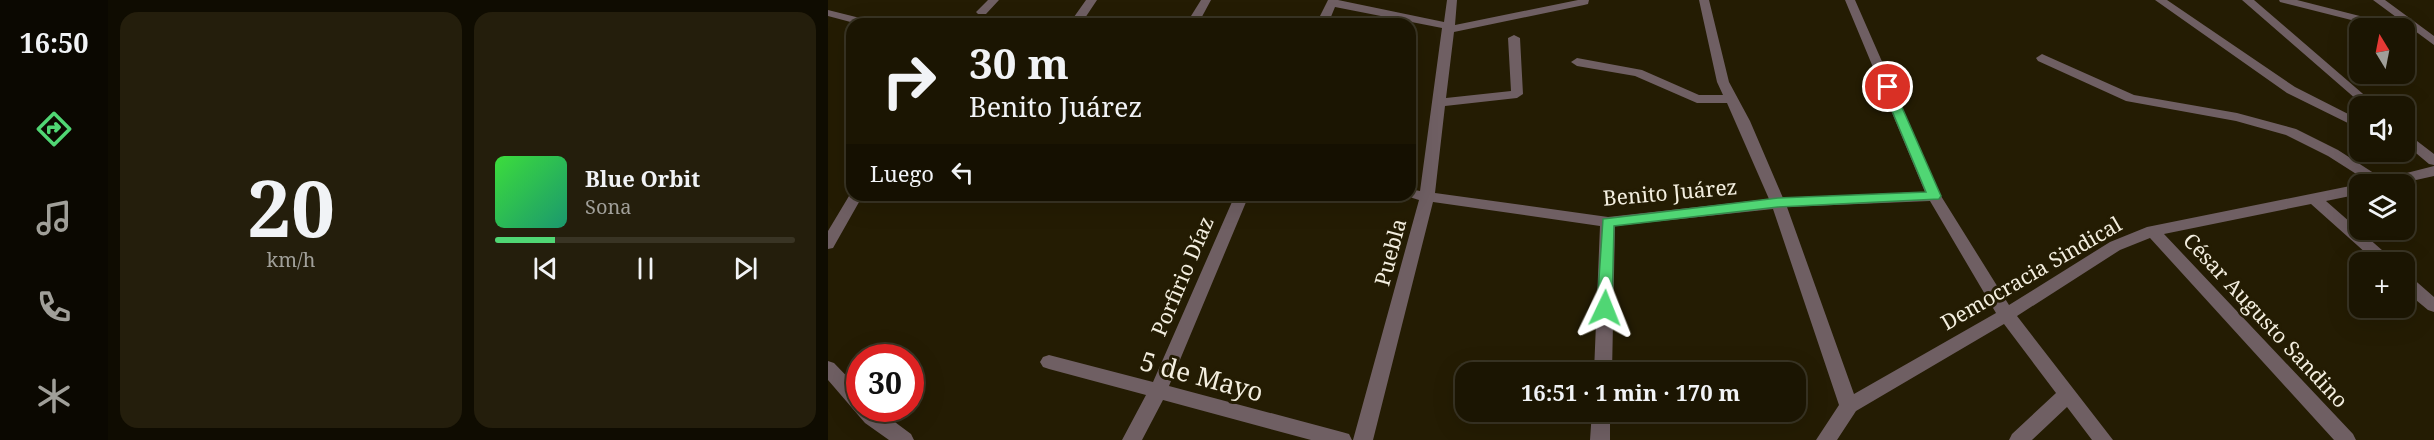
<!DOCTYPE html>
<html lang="es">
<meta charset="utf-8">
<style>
:root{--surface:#1b1502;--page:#241e0c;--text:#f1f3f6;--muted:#a09f99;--line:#393424;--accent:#50d674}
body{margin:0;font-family:"Noto Serif",serif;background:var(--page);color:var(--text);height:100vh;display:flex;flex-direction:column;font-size:22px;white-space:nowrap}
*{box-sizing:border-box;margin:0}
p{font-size:20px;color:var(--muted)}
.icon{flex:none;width:33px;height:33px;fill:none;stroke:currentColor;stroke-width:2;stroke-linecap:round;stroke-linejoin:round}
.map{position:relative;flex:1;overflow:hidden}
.sheet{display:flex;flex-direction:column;gap:12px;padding:12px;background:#0f0c01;width:720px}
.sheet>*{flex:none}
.hud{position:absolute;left:18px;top:18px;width:570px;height:183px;border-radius:18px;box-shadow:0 6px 24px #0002,0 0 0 2px var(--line);background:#1b1502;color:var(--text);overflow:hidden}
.needle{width:39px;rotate:350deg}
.tools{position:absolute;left:1521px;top:18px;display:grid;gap:12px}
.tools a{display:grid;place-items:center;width:66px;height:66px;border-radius:12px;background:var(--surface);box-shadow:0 6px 24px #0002,0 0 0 2px var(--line);font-size:30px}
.speed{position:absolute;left:18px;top:344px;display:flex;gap:12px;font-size:30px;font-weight:700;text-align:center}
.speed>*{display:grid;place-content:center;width:78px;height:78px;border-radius:50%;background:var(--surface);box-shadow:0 6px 24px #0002,0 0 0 2px var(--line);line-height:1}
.speed .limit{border:9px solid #d22;background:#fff;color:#111}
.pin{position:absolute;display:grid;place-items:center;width:51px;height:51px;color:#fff;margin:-26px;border:3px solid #fff;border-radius:50%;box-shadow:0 2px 6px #0007}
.me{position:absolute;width:66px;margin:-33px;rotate:2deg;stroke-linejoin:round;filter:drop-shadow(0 0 4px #0008)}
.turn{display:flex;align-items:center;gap:21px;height:126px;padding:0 24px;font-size:27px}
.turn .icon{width:78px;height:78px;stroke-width:2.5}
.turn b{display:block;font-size:42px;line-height:51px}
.then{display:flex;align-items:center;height:57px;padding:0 24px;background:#0003;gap:12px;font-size:22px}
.sheet .tile{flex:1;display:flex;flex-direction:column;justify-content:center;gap:9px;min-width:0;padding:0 21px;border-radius:18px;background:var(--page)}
.sheet .dial{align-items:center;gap:0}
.dial b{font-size:78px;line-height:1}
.song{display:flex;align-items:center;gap:18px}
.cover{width:72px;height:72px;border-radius:9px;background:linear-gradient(135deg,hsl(120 70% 55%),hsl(160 70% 35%))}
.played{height:6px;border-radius:3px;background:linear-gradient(90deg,var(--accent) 20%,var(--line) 20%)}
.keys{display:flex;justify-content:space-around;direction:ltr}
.sheet .tiles{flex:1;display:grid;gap:12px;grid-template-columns:repeat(2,1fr)}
.trip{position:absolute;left:627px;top:362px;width:351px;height:60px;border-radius:18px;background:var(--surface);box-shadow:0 6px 24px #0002,0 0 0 2px var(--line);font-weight:700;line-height:60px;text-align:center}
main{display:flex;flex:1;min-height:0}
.menu{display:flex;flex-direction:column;width:108px;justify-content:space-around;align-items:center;background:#0b0801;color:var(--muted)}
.menu .icon{width:42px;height:42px}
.menu .on{color:var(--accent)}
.menu b{font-size:27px;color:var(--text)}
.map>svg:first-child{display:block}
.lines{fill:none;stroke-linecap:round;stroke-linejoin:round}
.minor{fill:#6f5f63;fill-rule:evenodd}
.route{fill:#50d674;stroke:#348b4b;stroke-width:1.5}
.labels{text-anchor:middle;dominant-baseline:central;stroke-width:6;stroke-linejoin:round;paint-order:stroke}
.street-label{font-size:21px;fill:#f3eedf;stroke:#241c03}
.near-street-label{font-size:26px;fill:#f3eedf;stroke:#241c03}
</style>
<main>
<nav class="menu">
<b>16:50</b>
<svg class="icon on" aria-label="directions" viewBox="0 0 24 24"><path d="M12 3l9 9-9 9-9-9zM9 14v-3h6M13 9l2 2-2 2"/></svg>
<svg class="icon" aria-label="music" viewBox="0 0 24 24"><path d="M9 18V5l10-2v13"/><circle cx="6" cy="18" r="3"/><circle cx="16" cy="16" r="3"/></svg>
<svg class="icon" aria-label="phone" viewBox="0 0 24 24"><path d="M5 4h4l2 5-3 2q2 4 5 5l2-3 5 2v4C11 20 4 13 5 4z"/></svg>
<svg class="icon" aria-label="climate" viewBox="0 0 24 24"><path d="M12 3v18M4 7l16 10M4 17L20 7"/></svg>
</nav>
<section class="sheet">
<div class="tiles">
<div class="tile dial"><b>20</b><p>km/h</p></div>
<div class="tile">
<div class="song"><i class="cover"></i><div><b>Blue Orbit</b><p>Sona</p></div></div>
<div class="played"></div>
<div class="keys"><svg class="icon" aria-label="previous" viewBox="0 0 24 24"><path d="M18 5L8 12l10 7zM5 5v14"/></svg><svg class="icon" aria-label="pause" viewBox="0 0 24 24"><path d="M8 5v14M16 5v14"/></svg><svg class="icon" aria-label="next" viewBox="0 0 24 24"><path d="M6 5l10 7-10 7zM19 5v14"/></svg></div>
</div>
</div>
</section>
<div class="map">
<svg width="1606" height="440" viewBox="0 0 1606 440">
<rect width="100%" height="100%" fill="#241c03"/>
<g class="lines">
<!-- minor -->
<path class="minor" d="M160 0H171L158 14H150L148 12Z
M258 0H269L253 24H241Z
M373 0H383L370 24H358Z
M500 0H510L616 22 619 0H629L627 25 750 0H761L760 4 756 5 626 32 618 98 683 91 680 38 686 35 692 38 695 94 689 98 617 106 607 193 780 217 941 199 899 103H869L807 76 749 66 743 62 749 58 814 70 871 95H895L889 82 871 0H881L901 82 922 121 955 198 1097 192 1017 0H1027L1113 196 1181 305 1282 242 1319 227 1324 226 1532 184H1533L1532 194 1498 201 1563 258 1565 262H1548L1483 204 1336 234 1525 434 1528 440H1506L1322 238 1292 250 1189 316 1285 440H1264L1239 407 1204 440H1181L1184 434 1228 393 1176 324 1028 411 1009 440H988L1011 405 945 209 787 226 784 372H766L772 226 605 202 545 440H525L591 200 575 195H582V189L592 191 614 28 507 7 500 24H488ZM1102 201 1168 313 1026 394 959 207Z
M1327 0H1339L1467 87 1532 120V129L1459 93Z
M1414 0H1426L1549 106H1536Z
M1451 0H1469L1571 26 1573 28H1555L1452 2Z
M1545 0H1557L1606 36V45Z
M0 10 48 22 50 24H30L0 16Z
M1214 54 1306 95 1409 113 1468 129 1510 150 1555 179 1606 166V176L1570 184H1544L1500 156 1458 135 1408 121 1298 101 1210 61 1208 58Z
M1576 131 1606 154V165L1601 164 1576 143Z
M24 191V195H35L5 248 0 249V231Z
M407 195H421L341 386 514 432 521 434 524 440H483L335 400 314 440H294L318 395 221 369 215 367 212 362 215 357 221 355 325 382Z
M1576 274 1582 276 1606 297V312L1600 310 1576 290Z
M0 361 6 363 32 390V408H48L83 434 86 440H61L37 423 0 380Z
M764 411H782V440H762Z"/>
</g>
<!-- route -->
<path class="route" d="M1060 84 1065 87 1113 196 1111 199 950 207 786 226 784 308 782 312H771L769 308 775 219 950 198 1098 192 1054 87Z"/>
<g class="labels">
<!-- street labels -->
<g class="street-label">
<text transform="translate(842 192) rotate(-5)">Benito Juárez</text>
<text transform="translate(562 252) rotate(-75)">Puebla</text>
<text transform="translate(1203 273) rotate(-30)">Democracia Sindical</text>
<text transform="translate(354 276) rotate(-67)">Porfirio Díaz</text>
<text transform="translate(1438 320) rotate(47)">César Augusto Sandino</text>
</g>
<!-- near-street labels -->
<g class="near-street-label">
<text transform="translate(374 376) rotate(15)">5 de Mayo</text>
</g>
</g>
</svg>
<div class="tools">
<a><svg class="needle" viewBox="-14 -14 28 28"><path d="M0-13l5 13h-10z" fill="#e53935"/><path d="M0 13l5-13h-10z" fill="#a09f99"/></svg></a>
<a><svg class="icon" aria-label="sound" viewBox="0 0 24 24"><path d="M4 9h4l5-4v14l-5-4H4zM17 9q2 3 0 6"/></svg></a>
<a><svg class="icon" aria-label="layers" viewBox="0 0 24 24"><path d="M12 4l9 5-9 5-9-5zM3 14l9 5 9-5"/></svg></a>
<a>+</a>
</div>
<div class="speed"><div class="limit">30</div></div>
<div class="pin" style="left:1060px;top:87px;background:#d93025"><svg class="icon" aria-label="arrive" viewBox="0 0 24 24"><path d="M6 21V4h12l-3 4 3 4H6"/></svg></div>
<svg class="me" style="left:777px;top:308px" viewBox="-20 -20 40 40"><path d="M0-17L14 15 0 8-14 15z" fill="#50d674" stroke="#fff" stroke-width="4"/></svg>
<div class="trip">16:51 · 1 min · 170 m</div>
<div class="hud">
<div class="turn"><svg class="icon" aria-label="right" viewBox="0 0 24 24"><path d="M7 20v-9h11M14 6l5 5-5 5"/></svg><div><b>30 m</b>Benito Juárez</div></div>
<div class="then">Luego<svg class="icon" aria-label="left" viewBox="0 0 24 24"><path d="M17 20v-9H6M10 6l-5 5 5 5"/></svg></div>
</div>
</div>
</main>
